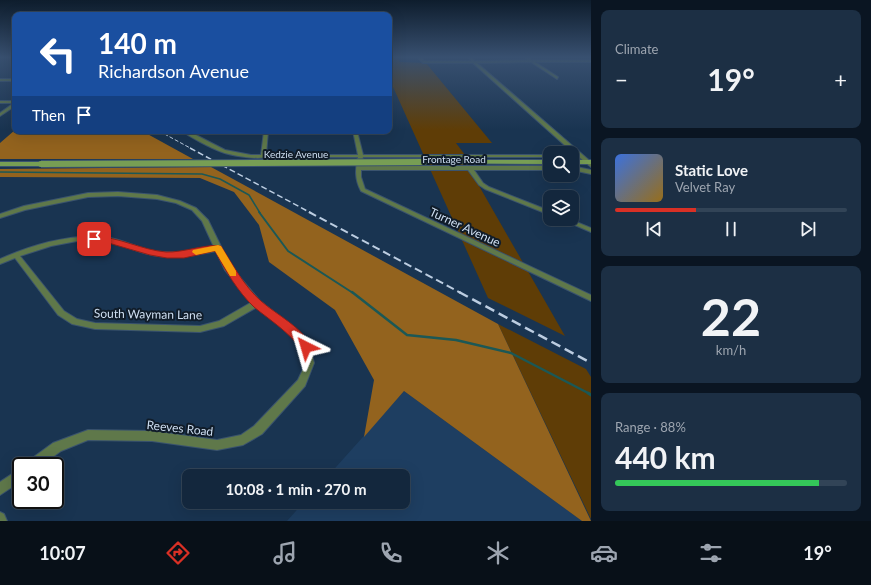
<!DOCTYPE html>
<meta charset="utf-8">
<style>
:root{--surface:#13273d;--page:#1c2f44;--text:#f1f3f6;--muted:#9da5b0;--line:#324457;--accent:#d93025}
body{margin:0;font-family:Lato,sans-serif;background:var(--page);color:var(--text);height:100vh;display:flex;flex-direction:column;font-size:15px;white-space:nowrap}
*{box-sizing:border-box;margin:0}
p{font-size:13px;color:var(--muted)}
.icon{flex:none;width:22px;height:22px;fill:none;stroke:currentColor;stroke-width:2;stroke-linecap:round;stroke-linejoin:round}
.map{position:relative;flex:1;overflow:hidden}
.drawer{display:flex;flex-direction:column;gap:10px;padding:10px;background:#0a1522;width:280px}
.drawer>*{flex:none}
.banner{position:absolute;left:12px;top:12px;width:380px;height:122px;border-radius:8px;box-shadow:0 4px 16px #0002,0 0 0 1px var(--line);background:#1a4fa0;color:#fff;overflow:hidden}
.controls{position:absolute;left:543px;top:146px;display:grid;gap:8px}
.controls a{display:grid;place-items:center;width:36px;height:36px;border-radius:8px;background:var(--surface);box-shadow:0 4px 16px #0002,0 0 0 1px var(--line);font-size:20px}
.speed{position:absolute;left:12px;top:457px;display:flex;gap:8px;font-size:20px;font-weight:700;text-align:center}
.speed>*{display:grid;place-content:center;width:52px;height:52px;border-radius:50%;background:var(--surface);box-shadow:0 4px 16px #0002,0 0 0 1px var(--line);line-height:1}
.speed .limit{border:2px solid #111;border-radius:6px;background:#fff;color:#111}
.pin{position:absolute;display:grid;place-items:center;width:34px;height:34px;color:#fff;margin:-17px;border-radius:8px;box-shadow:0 2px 6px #0006}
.me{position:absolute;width:44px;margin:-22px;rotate:320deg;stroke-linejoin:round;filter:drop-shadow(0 0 3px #0008)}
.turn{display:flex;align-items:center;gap:14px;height:84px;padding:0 20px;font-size:18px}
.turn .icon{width:52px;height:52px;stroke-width:2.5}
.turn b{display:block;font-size:28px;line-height:34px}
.then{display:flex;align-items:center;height:38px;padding:0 20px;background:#0003;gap:8px;font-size:15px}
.big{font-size:30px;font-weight:700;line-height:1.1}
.drawer .card{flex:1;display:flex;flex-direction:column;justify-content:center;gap:6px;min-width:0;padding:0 14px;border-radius:8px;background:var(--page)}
.drawer .dial{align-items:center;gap:0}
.dial b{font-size:52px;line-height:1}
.song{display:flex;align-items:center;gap:12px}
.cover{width:48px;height:48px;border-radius:6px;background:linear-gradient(135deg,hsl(220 70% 55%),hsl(40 70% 35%))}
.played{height:4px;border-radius:2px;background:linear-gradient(90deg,var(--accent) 35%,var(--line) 35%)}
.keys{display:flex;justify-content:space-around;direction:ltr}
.heat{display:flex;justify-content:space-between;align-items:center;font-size:22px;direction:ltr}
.charge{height:6px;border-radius:3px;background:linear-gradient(90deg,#34c759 88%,var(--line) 0)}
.trip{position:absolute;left:182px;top:469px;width:228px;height:40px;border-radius:8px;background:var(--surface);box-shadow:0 4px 16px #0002,0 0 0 1px var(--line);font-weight:700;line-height:40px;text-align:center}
.tab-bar{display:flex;height:64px;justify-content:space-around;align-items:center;background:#081018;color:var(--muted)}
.tab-bar .icon{width:28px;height:28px}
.tab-bar .current{color:var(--accent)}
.tab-bar b{font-size:18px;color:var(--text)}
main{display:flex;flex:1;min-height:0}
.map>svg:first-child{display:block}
.built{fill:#1e3e61}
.green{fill:#5f3d06}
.forest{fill:#93631e}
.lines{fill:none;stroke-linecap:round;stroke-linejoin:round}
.stream-far3{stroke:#1b5856;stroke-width:1.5}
.stream-far2{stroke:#1b5856;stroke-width:2}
.stream-far1{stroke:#1b5856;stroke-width:2.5}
.stream{stroke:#1b5856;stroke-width:3}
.minor-casing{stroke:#3a536e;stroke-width:2}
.secondary-casing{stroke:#3a536e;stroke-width:2}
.minor{fill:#5f784a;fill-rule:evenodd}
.secondary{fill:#779e54;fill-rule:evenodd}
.rail-far3{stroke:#bccde1;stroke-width:1;stroke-dasharray:4 2;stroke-linecap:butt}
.rail-far2{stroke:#bccde1;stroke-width:1.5;stroke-dasharray:6 3;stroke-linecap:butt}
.rail-far1{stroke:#bccde1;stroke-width:2;stroke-dasharray:8 4;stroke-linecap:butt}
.rail{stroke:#bccde1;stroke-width:2.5;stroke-dasharray:10 5;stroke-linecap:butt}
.secondary-bridge-casing{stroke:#3a536e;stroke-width:8;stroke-linecap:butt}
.secondary-bridge{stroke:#779e54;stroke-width:6}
.route{fill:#d93025;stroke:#8d1f18}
.slow{fill:#f59e0b}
.labels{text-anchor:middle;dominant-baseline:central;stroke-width:4;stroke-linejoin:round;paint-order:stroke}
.far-street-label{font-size:10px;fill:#cfdff2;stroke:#101c29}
.street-label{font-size:12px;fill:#cfdff2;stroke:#101c29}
</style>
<main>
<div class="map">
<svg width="591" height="521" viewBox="0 0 591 521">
<rect width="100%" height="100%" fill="#193451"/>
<!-- built -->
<path class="built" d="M404 391 582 521H287L304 502H403V476H328Z"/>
<!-- green -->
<path class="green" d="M389 57H396L400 62 426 63 492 143H456L465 155 462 156 565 336 488 298 389 78Z
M498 324 586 369 591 377V519Z"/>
<!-- forest -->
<path class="forest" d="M15 130 142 131 193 159H0V143Z
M211 167 498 324 591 521H582L404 391 364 437 374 380 335 310 269 262 259 225 234 192 200 178 0 177V169Z"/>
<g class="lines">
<!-- stream-far3 -->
<path class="stream-far3" d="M0 172 202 174 220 179 249 195 260 213"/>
<!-- stream-far2 -->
<path class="stream-far2" d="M259 212 288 251 353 293"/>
<!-- stream-far1 -->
<path class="stream-far1" d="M352 292 407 335 456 340 511 353 590 394"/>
<!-- stream -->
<path class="stream" d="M588 393 591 395"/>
<!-- minor casing -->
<g class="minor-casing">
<path id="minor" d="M417 57H420L424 61H471L468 57H471L475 61 528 60 524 57H527L532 60H591V62H535L558 77 557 79 531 62 477 63 591 162V167L572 151 555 153 557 150 569 149 473 63H423Z
M0 79H15V81H0Z
M0 101H15V106L0 116V113L14 103H0Z
M182 131H188L225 150 251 155H261L264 131H268L266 155H358L353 131H357L363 155H550V157H363L361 166H550V170H474L483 183 489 187 550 211V215L485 189 479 185 468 170H361V177L365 189 591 295V301L361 191C355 180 355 170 358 157H265C258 160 229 155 222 152 211 148 190 137 182 131Z
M572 166 591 170V174L572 170Z
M118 192 157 195 180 201 196 208 208 220 231 267 260 301 300 333 310 347 314 363 305 386 262 434 243 445 217 450 152 441 88 440 61 451 40 466H26L27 462 53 443 88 430 152 431 217 440 241 435 254 426 298 380 306 363 302 348 294 337 257 307 224 326 200 332 95 329 72 324 58 315 15 258 0 264V259C32 245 68 234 104 237 119 238 133 246 148 250 170 255 193 251 214 247L202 221 192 210 176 203 157 199 118 196 88 197 25 210 0 218V214L24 206 88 193ZM77 241C88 241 100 240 111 242 127 246 142 254 158 256 178 259 197 255 216 251L225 270 252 302 219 321 200 326 95 323 77 319 64 311 20 256 51 246Z
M561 219H569L591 228V232Z
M21 468V481L0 495V482Z
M0 512 4 514 7 521H0Z"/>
</g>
<!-- secondary casing -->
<g class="secondary-casing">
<path id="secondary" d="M424 160H550V164L422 163V161Z
M572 160H591V164H572Z
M0 162H41L44 164 41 166H0Z"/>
</g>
<!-- minor -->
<use href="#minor" class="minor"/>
<!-- secondary -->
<use href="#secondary" class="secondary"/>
<!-- rail-far3 -->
<path class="rail-far3" d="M159 131 192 149"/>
<!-- rail-far2 -->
<path class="rail-far2" d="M190 148 311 213"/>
<!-- rail-far1 -->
<path class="rail-far1" d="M309 212 461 293"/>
<!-- rail -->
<path class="rail" d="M459 292 591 363"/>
<!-- secondary-bridge casing -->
<g class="secondary-bridge-casing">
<path id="secondary-bridge" d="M41 164 424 162"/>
</g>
<!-- secondary-bridge -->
<use href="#secondary-bridge" class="secondary-bridge"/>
</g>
<!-- sky -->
<linearGradient id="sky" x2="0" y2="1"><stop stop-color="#0e1d2d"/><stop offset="0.44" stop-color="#385070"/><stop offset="1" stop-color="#385070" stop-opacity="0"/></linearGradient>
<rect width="591" height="130" fill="url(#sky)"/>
<!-- route -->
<path class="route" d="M94 236C119 237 142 250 166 252 182 253 209 243 221 246 233 265 244 286 261 301 278 316 301 326 312 347L310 350H302C289 332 271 321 254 307 238 292 225 270 215 251L184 258H167L150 255 105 242 91 241V237Z"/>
<!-- slow -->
<path class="slow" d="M218 245 221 246 236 271V276H230L215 251 196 255 192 252 193 250Z"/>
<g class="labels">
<!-- far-street labels -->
<g class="far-street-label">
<text x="296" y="154">Kedzie Avenue</text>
<text x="454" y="159">Frontage Road</text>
</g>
<!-- street labels -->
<g class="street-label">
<text transform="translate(465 227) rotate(25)">Turner Avenue</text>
<text transform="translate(148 314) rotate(1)">South Wayman Lane</text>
<text transform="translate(180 428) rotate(6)">Reeves Road</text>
</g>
</g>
</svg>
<div class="controls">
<a><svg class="icon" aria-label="search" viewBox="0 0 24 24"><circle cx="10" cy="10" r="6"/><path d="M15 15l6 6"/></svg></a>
<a><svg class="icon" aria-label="layers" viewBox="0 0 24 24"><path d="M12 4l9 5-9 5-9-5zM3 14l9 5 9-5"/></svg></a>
</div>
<div class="speed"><div class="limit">30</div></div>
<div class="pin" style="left:94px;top:239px;background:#d93025"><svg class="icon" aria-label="arrive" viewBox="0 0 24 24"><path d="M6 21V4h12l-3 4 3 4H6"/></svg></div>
<svg class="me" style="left:306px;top:347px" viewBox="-20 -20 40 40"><path d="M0-17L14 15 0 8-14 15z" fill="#d93025" stroke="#fff" stroke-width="4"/></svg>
<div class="trip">10:08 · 1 min · 270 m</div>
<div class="banner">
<div class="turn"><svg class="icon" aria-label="left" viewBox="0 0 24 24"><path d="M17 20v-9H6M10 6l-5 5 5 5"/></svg><div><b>140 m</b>Richardson Avenue</div></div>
<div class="then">Then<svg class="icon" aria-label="arrive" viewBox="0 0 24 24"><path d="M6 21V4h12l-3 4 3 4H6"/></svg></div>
</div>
</div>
<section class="drawer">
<div class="card"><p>Climate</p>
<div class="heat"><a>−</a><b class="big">19°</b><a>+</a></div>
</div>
<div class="card">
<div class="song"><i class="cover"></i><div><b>Static Love</b><p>Velvet Ray</p></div></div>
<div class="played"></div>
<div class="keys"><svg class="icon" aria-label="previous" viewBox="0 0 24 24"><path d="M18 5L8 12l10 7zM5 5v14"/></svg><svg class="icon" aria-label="pause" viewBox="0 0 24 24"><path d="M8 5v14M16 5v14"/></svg><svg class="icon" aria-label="next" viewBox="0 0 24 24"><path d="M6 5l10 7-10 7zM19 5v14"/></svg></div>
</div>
<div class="card dial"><b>22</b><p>km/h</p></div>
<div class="card"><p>Range · 88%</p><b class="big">440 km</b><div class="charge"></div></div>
</section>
</main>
<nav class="tab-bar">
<b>10:07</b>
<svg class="icon current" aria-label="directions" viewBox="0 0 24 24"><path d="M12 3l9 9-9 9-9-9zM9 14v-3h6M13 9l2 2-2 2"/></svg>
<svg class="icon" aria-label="music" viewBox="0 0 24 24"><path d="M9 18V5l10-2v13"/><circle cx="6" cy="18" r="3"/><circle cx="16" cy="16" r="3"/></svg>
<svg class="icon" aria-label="phone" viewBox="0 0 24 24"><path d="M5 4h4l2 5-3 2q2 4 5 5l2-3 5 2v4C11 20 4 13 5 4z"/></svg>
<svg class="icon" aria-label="climate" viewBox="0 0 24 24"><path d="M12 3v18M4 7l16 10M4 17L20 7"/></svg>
<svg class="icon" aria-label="car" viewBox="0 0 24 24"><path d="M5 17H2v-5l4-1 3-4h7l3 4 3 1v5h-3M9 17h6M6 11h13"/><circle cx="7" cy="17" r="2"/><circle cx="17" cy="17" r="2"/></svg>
<svg class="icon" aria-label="filters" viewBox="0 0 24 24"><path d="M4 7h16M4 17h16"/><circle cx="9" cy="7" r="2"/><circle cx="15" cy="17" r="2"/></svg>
<b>19°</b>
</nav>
